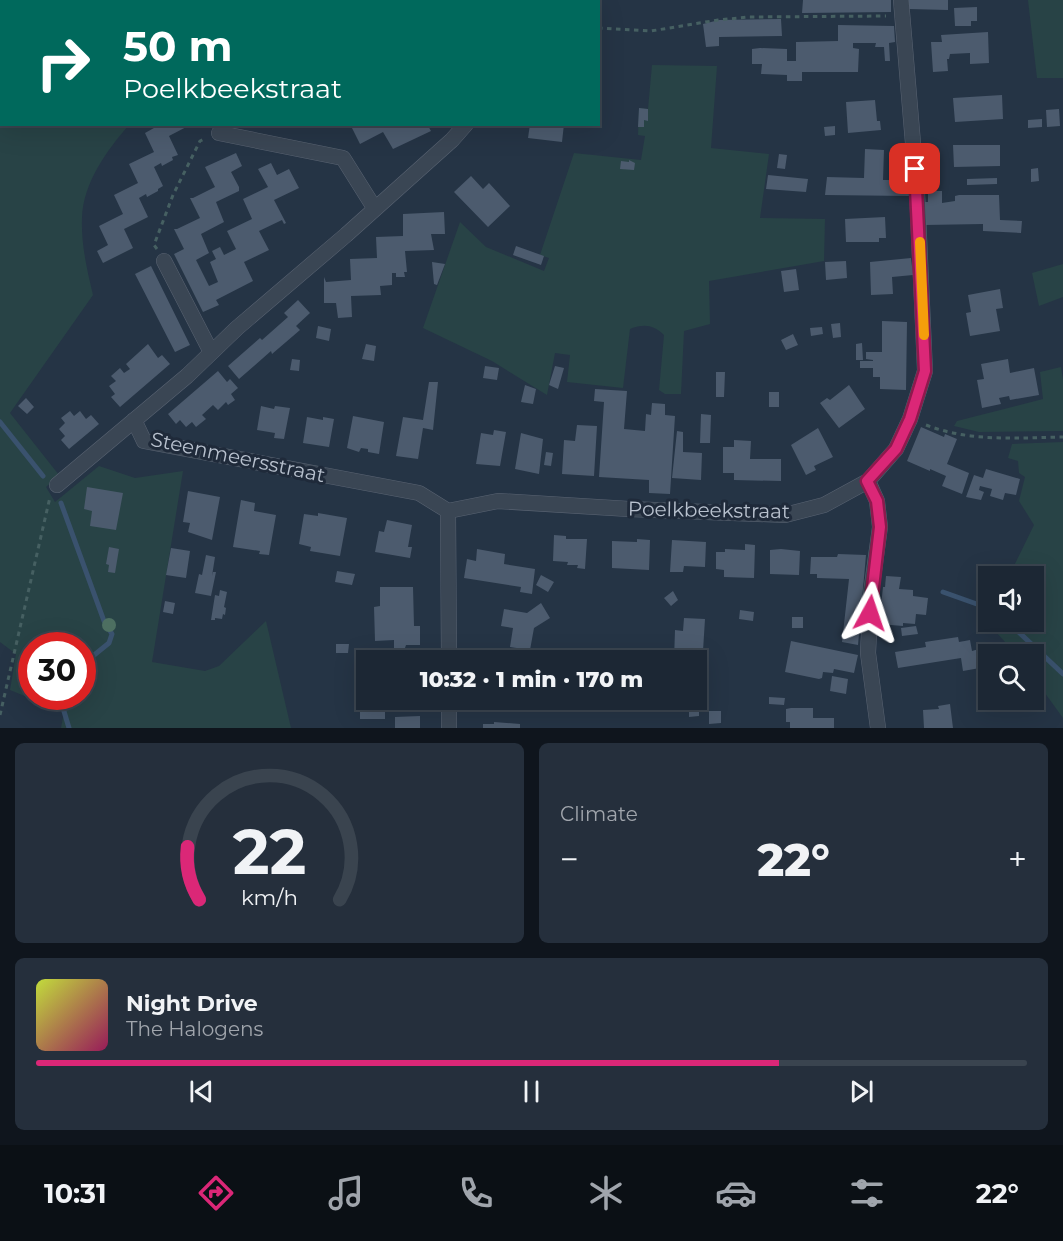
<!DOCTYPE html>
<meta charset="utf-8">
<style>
:root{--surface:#1c2734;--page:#252f3c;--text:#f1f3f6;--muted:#a0a5ac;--line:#3a444f;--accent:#db2777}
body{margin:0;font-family:Montserrat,sans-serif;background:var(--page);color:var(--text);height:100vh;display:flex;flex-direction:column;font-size:22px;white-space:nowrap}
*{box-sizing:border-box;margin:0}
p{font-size:20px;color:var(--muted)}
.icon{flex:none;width:33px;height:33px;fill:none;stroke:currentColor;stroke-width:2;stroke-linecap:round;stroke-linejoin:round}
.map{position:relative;height:728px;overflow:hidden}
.side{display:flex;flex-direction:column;gap:15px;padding:15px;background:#0f151d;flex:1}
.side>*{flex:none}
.banner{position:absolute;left:0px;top:0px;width:600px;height:126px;box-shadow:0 6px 24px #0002,0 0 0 2px var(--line);background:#00695c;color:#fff;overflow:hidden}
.tools{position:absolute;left:978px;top:566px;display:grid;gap:12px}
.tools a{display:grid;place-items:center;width:66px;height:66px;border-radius:0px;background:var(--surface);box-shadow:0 6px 24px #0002,0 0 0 2px var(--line);font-size:30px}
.speed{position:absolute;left:18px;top:632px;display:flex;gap:12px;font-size:30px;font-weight:700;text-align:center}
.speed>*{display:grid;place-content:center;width:78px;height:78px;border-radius:50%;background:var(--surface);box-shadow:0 6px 24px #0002,0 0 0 2px var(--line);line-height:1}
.speed .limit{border:9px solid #d22;background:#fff;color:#111}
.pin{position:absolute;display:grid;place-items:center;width:51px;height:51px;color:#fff;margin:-26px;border-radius:12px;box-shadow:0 3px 9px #0006}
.me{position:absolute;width:66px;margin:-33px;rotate:5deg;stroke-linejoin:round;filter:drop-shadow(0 0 4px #0008)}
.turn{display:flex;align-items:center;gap:21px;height:126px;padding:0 24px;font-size:27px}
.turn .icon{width:78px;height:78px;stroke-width:2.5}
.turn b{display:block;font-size:42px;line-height:51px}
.big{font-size:45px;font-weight:800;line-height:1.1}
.side .widget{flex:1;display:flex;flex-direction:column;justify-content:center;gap:9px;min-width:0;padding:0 21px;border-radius:9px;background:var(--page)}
.side .dial{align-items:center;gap:0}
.dial svg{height:156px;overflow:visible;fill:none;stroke:var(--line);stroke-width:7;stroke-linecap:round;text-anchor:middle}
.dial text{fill:var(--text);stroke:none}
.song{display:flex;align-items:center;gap:18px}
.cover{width:72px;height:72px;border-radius:9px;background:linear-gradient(135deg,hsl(70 70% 55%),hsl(330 70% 35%))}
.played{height:6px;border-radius:3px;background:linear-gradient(90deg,var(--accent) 75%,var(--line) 75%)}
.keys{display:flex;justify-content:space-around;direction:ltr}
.heat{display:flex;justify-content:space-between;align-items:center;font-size:33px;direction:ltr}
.side .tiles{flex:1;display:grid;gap:15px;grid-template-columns:1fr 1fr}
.widget:last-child{grid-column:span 2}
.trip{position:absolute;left:356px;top:650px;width:351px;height:60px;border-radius:0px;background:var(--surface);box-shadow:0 6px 24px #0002,0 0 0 2px var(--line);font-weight:800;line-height:60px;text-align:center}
.tabs{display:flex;height:96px;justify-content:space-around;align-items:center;background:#0b1015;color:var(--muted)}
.tabs .icon{width:42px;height:42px}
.tabs .active{color:var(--accent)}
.tabs b{font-size:27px;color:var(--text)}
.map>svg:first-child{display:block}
.green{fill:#284346;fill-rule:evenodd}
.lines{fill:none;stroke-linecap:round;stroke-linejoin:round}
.stream{stroke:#3a526e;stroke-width:5}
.building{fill:#4c5b6e}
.minor-casing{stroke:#596372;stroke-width:16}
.path{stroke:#466062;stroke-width:3;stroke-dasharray:4.5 4.5;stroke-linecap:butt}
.minor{stroke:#3a4654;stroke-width:15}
.tree{fill:#4d6f61}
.route-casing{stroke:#8e194d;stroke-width:15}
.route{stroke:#db2777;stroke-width:10}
.slow{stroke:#f59e0b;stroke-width:10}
.labels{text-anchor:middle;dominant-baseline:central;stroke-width:6;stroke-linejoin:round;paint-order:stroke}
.street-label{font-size:20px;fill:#b8c1ce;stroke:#1f2a3a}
</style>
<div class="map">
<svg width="1063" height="728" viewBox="0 0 1063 728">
<rect width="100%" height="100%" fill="#253445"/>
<!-- green -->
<path class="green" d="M0 0H547L2 2V124L129 125C107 150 83 183 82 218 81 244 87 270 93 295L10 413 59 475 46 487 55 502 99 466 135 478 183 471 152 662 205 671 219 666 266 621 291 728H61L64 712 10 690 16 654 0 642ZM32 645H82V696H32Z
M1028 0H1063V78H1037Z
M652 65 717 66 711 148 769 154 760 218 825 219 824 261 709 281 710 324 684 331 681 394H665L659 390 664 335C653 324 643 324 630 329L623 388 567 382 570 355 555 353 547 395 492 361 423 328 460 222 486 247 544 271 549 258 540 255 574 153 641 160 645 136 638 135 639 108 648 109Z
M1063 264V297L1039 306 1032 273Z
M1061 367 1063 380V431L979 432 954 426 957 421 1043 399 1040 372Z
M1063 442V718L1034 678V654H1016L976 610 987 602 988 603V621H1034V576H1009L1034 525 1019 501 1025 477 1019 473 1018 461 1008 458 1012 444Z"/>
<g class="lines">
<!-- stream -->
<path class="stream" d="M0 422 43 476
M61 503 104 621 112 634 109 643 88 660 82 677
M943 592 988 608
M1007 621 1063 674
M69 728 63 708 70 696"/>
</g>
<!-- building -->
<path class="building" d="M803 0H891V12L802 13Z
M909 0H948V10L909 9Z
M977 7V21H971V26H955L954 8Z
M781 19 782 36 719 37V46L706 47 703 24 719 20Z
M838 25 894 26 895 42 889 43 890 61H885L884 47H875L876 43H853V48L859 49 858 72H802V81H787V75L761 74 762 64H752V49L760 48 787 49V61H796V42L838 41Z
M988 32 989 63 970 64V53L950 54 949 59H947L948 71 933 72 931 42H942L941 35Z
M1002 95 1003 119 955 122 953 98Z
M875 100 877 121H880L881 130 848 133 846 102Z
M639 108 648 109V121L644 120V127H638Z
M1059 109 1060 126 1047 127 1046 110Z
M1042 119V127L1028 128V120Z
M161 124H192L169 136 178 155 172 157 173 160 162 166 161 163 154 167 163 186 158 189V191L147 197 146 194 139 198 148 217 124 229 133 248 103 263 97 251 108 245 99 226 123 214 114 195 138 183 129 164 154 152 145 133Z
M350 124H427L431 131 393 149 383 132 360 144Z
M530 124H564L562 142 528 138Z
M835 126V135L825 136 824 127Z
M953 145H1000V166L954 167Z
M865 149 884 150 883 180H909V196L825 195 827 177 864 178Z
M236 153 242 166 231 172 239 187V191L216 202 224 222 201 234 209 253 196 260 209 286 218 282 210 262 216 259 212 251 220 247 224 255 236 249 227 231 252 219 243 199 268 187 258 169 271 163 277 175 289 169 299 188 274 200 286 223 284 224 282 220 259 231 269 250 244 262 253 281 216 300 219 305 203 312 174 254 184 249 174 229H177L200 218 190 198H193L215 187 205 167Z
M779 154 787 155 785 169 777 168Z
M629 160 635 163 634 170 620 169 621 161 629 162Z
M1038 168 1039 181 1031 182V169Z
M768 175 808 179 806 192 766 189Z
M471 176 483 189 489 183 510 206 488 227 454 192Z
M997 178V184L967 185V179Z
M928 191H942V203L955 201V196L959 195H999L1000 220 1022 221 1021 233 983 231V224L925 225V202H928Z
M444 212 445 234H431L434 250 405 251 407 272H404L405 277H396V273H392V285L380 286 381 295 351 296 352 317 338 318 336 303H324V277L326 282 351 280 350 259 377 258 376 237 403 236V214Z
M885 217 886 238H879V242H846L845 219Z
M516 246 544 256 541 265 513 255Z
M911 258 913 275 892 277 893 294 871 295 870 262Z
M846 261 847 278 826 280 825 262Z
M432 262 445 264 437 285 434 284Z
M151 266 190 345 175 352 135 274Z
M796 269 799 290 784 292 781 271Z
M1000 289 1003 308 996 309 1000 331 970 336 966 313 971 312 968 295Z
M298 300 310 313 296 326 300 330 272 354 271 351 239 379 228 366 260 338 262 340 288 317 284 313Z
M882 321 907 322 906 390 880 389V377H873V368H860V361H873V360L866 359V352H882Z
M840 323 841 337 833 338 831 324Z
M318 326 331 329 329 341 316 338Z
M822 327 823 334 811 336 810 328Z
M793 334 798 345 786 350 781 340Z
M862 343 863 360H856V344Z
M148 344 158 358 162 355 170 364 120 407 111 397 115 394 109 386 116 381 111 376 120 368 124 373 130 369 126 364Z
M366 344 376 346 374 361 362 359Z
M292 359 300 360 299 371 290 370Z
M1008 359 1010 373 1034 368 1039 395 1010 400 1009 396 999 398 1001 404 982 408 977 380 984 379 981 364Z
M485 366 499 368 497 380 483 378Z
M555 366 564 368 558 389 549 385Z
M218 371 227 382 230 379 238 388 231 394 235 400 228 405 226 402 218 410 213 405 202 415 206 419 196 427 192 422 186 427 180 420 176 424 168 414Z
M716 372H725L724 397H716Z
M429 382H438L433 430 423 428 418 459 396 456 403 417 423 420Z
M525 385 536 389 533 404 521 402Z
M849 385 865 409 839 428 820 403 827 398 830 400Z
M595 389 627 391 624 429 645 431 646 414 651 415 652 403 665 404V415L675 416 670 494 649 493V480L599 477 604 402 594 401Z
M769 392H779V407H769Z
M26 398 34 407 27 414 18 406Z
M261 406 274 409 275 406 290 408 284 439 274 438 275 433 257 430Z
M70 411 74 416 80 411 86 419 91 415 99 424 69 449 61 440 65 436 59 429 65 423 61 418Z
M701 414 711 415 710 443H700Z
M353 416 384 422 379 454 368 452V449L361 448 359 452 347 448Z
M307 417 323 420V417L334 419 329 447 303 443Z
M577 425 597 426 594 476 562 474 564 440 575 441Z
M921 427 944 437 945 434 957 439 947 464 969 473 962 494 942 486 946 476 930 469V471L907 461Z
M818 428 833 457 814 466 816 470 806 475 791 445Z
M494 430 506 432 500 466 476 464 481 433 493 435Z
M677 431 683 432V452L702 453 701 480 672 478Z
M521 433 543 439 539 474 515 469Z
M734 440 751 441 750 459H781V481L734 480V473H723V447H734Z
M546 452 553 453 551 466 544 465Z
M986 469 1020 479 1016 495 1005 493 1003 500 990 496 992 489 980 486 979 490 984 492 981 500 966 497 974 475 983 478Z
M87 487 123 493 116 530 90 526 92 511 84 509Z
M188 491 220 497 212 540 188 532 190 523 183 522Z
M241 500 255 503 254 511 276 515 269 555 259 554 260 551 233 547Z
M318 513 347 518 340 556 310 551 311 547 299 544 304 514 318 516Z
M387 520 412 525 408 547H412L410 558 375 552 379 531 384 532Z
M554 535 566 536V539H587L585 569 577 568 578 565H567L568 562 553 561Z
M637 539 650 540 649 570 612 568V541L637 542Z
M672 540 706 542 705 567 684 566 683 572H670Z
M745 544 755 545 754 578 724 577V570L716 569V552H725V549L745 550Z
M109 547 119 549 115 573 108 572 109 565 106 564Z
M171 548 190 551 186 578 166 575Z
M477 549 505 554 504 564 535 569 532 594 520 592 521 587 464 578 467 559 476 561Z
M781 549 800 551 799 575 770 574V550Z
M838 554 866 555 858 645 842 642 849 579 817 578V574H810L811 557H837Z
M206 555 215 557 212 576 213 572H216L211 596 195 593 199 574 202 575Z
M337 571 355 574 352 585 335 582Z
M541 575 554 582 548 592 536 585Z
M886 576 901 577 899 589 913 590V596L928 598 926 615 916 614 915 624 903 623V626L879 624 883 587H885Z
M380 587H413L414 626H420V645H406L405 648H394V640L375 641 374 607 380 606Z
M220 590 227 592 224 607 226 608 225 615 223 614 222 619 215 618V620H211L215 595 219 596Z
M673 591 678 600 671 606 664 598Z
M165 601 175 603 173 614 163 612Z
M541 603 550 618 534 628 530 650 510 647 513 628 501 626 504 609 527 613Z
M740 610 754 612 753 621 739 619Z
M792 617H803V628H792Z
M684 618 705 619 701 683 696 682V660H674L675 630 683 631Z
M916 626 918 634 902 636 901 628Z
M958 637 959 642 970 640 972 651 979 649 980 668 963 671 961 658 898 668 895 652 926 647 925 642Z
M791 641 858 655 854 673 834 669 833 673 823 672 822 678 819 679 785 672Z
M336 644H349L348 653H336Z
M832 676 848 679 846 694 830 691Z
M769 697 785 698 784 705 769 704Z
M950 704 953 728H924L923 710 939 709 938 706Z
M689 706H699V716L689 717Z
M791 708H813V718H834V728H790V722H786V709Z
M360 709H385V719H360Z
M709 711H721V723L709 724Z
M420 716V728H395V717Z
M494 722 520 724V728H483V724H494Z"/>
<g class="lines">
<!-- minor casing -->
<g class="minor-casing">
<path id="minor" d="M558 2V0
M219 133 343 158 375 209
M164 261 211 352
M134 420 144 441 419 493 448 511
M868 481 877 501 880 527 871 593 868 653 878 728
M57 485 187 376 237 328 346 235 452 140 466 124
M448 511 498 501 629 509 785 515 824 505 868 481 896 449 910 419 925 371 917 191 901 0
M448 511 449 660
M449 699V728"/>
</g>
<!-- path -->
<path class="path" d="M598 28 651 31 718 20 749 17 886 16
M157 249 154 245 173 195 200 141 204 139
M926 425C970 442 1017 438 1063 437
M0 715 50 497"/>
<!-- minor -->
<use href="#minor" class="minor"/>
</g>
<!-- trees -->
<circle class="tree" cx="109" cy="625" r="7"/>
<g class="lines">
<!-- route casing -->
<g class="route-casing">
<path id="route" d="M870 613 880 527 877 501 867 481 896 449 910 419 925 371 915 169"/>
</g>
<!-- route -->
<use href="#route" class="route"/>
<!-- slow -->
<path class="slow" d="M920 242 924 335"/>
</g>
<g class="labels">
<!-- street labels -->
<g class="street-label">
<text transform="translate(238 457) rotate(12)">Steenmeersstraat</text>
<text transform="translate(709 510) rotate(1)">Poelkbeekstraat</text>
</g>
</g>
</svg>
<div class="tools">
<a><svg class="icon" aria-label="sound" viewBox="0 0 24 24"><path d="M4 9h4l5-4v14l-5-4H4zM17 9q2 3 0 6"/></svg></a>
<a><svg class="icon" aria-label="search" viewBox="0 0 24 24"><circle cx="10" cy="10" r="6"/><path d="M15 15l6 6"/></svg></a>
</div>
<div class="speed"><div class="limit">30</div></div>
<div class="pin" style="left:915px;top:169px;background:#d93025"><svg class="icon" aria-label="arrive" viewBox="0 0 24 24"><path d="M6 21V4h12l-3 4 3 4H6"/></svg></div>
<svg class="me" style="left:870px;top:613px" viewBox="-20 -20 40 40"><path d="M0-17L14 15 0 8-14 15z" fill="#db2777" stroke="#fff" stroke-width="4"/></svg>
<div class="trip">10:32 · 1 min · 170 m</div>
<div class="banner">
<div class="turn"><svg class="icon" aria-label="right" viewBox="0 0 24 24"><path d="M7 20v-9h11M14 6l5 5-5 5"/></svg><div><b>50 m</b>Poelkbeekstraat</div></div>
</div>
</div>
<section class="side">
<div class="tiles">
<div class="widget dial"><svg viewBox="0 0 100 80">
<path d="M14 69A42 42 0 1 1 86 69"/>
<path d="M14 69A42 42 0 0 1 8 42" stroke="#db2777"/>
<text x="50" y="56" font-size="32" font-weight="700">22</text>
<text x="50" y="72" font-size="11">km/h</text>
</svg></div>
<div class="widget"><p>Climate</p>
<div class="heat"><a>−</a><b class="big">22°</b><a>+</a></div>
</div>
<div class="widget">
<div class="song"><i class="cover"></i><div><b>Night Drive</b><p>The Halogens</p></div></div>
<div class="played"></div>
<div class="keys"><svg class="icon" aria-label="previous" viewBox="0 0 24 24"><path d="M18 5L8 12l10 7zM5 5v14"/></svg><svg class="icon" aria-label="pause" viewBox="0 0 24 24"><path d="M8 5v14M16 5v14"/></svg><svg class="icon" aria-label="next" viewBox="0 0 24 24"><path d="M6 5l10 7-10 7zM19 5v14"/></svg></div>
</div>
</div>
</section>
<nav class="tabs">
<b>10:31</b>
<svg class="icon active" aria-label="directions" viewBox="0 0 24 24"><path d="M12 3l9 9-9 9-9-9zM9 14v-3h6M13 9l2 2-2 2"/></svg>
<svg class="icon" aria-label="music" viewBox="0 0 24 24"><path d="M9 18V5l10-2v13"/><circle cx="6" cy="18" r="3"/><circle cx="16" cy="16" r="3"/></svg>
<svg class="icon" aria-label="phone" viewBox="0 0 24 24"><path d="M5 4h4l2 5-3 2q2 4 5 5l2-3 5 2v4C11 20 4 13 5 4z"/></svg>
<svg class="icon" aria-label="climate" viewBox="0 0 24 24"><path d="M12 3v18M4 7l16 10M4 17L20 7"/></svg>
<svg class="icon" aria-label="car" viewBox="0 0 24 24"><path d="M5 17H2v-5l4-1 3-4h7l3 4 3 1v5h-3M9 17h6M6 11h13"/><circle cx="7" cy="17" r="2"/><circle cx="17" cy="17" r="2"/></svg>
<svg class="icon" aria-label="filters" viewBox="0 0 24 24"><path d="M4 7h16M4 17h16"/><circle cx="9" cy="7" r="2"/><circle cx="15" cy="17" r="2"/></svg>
<b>22°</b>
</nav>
